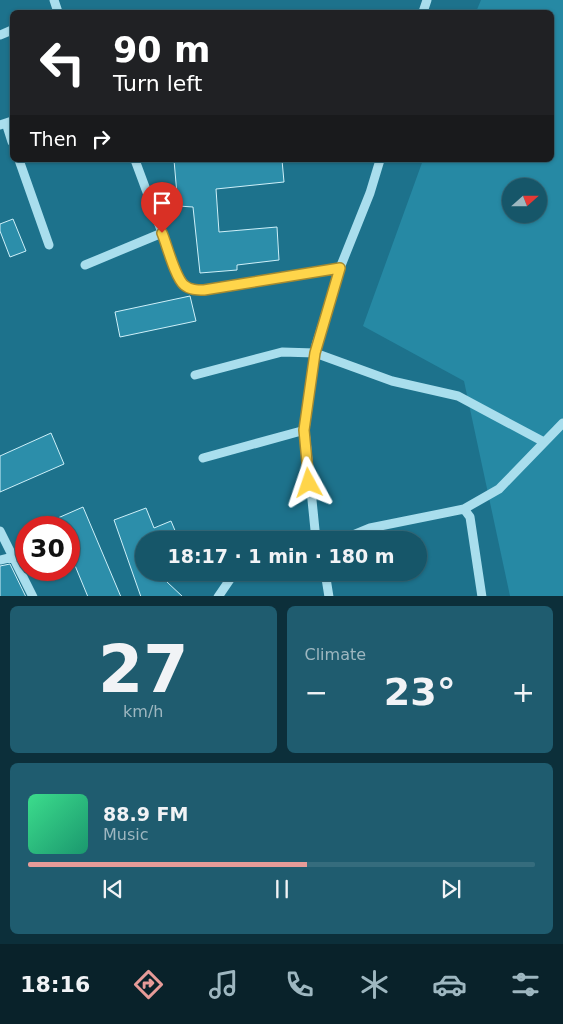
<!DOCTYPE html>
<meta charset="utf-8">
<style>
:root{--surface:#165669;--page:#1f5c6f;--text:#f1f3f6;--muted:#9eb7c0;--line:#356c7d;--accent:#e69b98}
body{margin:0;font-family:"DejaVu Sans",sans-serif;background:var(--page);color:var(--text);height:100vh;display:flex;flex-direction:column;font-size:19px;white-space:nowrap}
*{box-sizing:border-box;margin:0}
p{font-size:16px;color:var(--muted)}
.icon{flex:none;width:28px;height:28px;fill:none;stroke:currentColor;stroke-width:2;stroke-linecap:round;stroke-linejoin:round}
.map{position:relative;height:596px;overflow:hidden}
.side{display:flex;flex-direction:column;gap:10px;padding:10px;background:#0c2f3a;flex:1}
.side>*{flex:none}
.top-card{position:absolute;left:10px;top:10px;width:544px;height:152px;border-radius:8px;box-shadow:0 1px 4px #0004,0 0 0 1px var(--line);background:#202124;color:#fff;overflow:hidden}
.needle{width:32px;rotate:69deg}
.tools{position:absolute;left:502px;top:178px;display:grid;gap:10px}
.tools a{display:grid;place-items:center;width:45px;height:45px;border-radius:50%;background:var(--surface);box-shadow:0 1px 4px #0004,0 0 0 1px var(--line);font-size:25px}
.speed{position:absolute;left:15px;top:516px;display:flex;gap:10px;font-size:25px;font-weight:700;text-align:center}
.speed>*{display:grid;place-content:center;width:65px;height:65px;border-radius:50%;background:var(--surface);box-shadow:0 1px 4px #0004,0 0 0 1px var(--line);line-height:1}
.speed .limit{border:8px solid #d22;background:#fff;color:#111}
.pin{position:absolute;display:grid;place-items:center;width:42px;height:42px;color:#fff;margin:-51px -21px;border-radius:50% 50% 50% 0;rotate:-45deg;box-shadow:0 0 5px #0007}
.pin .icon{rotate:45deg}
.me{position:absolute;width:55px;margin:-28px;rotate:355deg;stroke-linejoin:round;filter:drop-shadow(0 0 4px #0008)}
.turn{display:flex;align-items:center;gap:18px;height:105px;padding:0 20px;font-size:22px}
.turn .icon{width:65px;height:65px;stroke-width:2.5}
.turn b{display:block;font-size:35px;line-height:42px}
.then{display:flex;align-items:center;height:48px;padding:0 20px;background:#0003;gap:10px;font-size:19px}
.big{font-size:38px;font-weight:700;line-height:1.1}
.side .tile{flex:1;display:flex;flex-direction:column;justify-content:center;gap:8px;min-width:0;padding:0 18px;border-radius:8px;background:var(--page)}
.side .dial{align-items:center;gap:0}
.dial b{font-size:65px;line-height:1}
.song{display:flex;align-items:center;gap:15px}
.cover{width:60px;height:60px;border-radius:8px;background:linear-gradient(135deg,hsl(150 70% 55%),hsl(160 70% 35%))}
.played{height:5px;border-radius:2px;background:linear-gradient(90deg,var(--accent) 55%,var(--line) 55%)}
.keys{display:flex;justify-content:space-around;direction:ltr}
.heat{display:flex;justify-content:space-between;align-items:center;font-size:28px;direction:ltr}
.side .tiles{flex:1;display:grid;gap:10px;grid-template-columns:1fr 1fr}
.tile:last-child{grid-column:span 2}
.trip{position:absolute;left:135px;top:531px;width:292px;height:50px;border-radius:25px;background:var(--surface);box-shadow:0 1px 4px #0004,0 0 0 1px var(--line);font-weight:700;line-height:50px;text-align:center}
.tabs{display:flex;height:80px;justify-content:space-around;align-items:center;background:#09222a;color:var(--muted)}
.tabs .icon{width:35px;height:35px}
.tabs .selected{color:var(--accent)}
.tabs b{font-size:22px;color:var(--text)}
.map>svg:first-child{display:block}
.green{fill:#2689a4;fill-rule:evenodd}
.building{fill:#2c8eaa;stroke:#cef0f9}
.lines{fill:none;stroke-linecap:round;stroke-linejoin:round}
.minor{stroke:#a9deed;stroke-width:9}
.route-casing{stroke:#a68a30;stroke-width:12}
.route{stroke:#ffd54a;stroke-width:9}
</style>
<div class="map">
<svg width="563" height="597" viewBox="0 0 563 597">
<rect width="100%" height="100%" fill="#1d728c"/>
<!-- green -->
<path class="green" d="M481 0H563V596H510L464 381 363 326 423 160H551V12H476ZM511 186H539V214H511Z"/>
<!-- building -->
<path class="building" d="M174 160H225V162L282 160 284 182 216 189 219 232 277 227 279 260 237 265V270L200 273 193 207 178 206Z
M13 219 26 251 10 257 0 231V224Z
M190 296 196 321 120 337 115 312Z
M51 433 64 464 0 492V456Z
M83 507 121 597H88L69 551V528H35Z
M146 508 154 528 171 521 179 540H144V572H189L167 582 183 597H141L114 520Z
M10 564 26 597H0V566Z"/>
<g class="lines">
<!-- minor -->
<path class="minor" d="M54 0 58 12
M423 12 427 0
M0 35 12 30
M6 123 12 142
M0 125 12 121
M19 160 49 245
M135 160 177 273C185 287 188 290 204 290L340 268
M85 265 162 233
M195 375 282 352 315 353 392 381 458 396 544 442
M203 458 305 430
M464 509 470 517 482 597
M0 531 33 597
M316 540 305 430 316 345 340 268 370 193 380 160
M341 540 370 528 464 509 499 489 563 423
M0 560 13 557
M325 572 329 597
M218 597 233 575 238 572"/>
</g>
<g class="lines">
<!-- route casing -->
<g class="route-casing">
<path id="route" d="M162 233C167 245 175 277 184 285 190 290 197 290 204 290L340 268 315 353 304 430 309 483"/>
</g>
<!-- route -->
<use href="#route" class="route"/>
</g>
</svg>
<div class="tools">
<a><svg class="needle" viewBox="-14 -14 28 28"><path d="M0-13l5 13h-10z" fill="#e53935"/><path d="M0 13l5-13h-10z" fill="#9eb7c0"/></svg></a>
</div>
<div class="speed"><div class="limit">30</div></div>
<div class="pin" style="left:162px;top:233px;background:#d93025"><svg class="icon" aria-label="arrive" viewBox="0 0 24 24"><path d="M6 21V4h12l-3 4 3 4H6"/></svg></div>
<svg class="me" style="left:309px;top:483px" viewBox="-20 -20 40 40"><path d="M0-17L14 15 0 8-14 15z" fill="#ffd54a" stroke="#fff" stroke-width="4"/></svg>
<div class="trip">18:17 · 1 min · 180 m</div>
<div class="top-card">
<div class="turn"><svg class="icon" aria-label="left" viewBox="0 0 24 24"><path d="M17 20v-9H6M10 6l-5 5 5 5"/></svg><div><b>90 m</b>Turn left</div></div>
<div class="then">Then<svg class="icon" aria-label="right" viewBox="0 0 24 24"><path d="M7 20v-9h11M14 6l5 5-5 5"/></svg></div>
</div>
</div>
<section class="side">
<div class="tiles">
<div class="tile dial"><b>27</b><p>km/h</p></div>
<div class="tile"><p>Climate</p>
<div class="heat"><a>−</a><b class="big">23°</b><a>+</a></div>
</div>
<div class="tile">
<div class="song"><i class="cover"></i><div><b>88.9 FM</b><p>Music</p></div></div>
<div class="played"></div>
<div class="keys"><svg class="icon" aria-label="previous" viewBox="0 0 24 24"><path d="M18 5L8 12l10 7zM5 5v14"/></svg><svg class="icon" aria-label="pause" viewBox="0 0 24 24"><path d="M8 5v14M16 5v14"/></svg><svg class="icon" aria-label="next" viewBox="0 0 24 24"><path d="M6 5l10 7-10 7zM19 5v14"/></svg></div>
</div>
</div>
</section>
<nav class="tabs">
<b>18:16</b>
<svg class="icon selected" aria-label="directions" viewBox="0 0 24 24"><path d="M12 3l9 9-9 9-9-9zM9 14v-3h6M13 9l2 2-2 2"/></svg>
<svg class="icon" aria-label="music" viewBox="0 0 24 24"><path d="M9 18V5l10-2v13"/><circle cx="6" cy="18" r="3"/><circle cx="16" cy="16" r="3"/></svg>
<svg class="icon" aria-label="phone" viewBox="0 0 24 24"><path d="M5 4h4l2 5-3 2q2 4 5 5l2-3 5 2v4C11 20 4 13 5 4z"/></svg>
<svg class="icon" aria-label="climate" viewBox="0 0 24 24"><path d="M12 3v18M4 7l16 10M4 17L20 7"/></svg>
<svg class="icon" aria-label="car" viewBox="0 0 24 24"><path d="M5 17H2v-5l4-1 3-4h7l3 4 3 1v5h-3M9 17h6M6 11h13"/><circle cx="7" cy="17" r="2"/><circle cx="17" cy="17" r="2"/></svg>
<svg class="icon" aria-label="filters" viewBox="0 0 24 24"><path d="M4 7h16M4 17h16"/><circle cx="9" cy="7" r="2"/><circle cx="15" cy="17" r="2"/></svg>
</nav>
